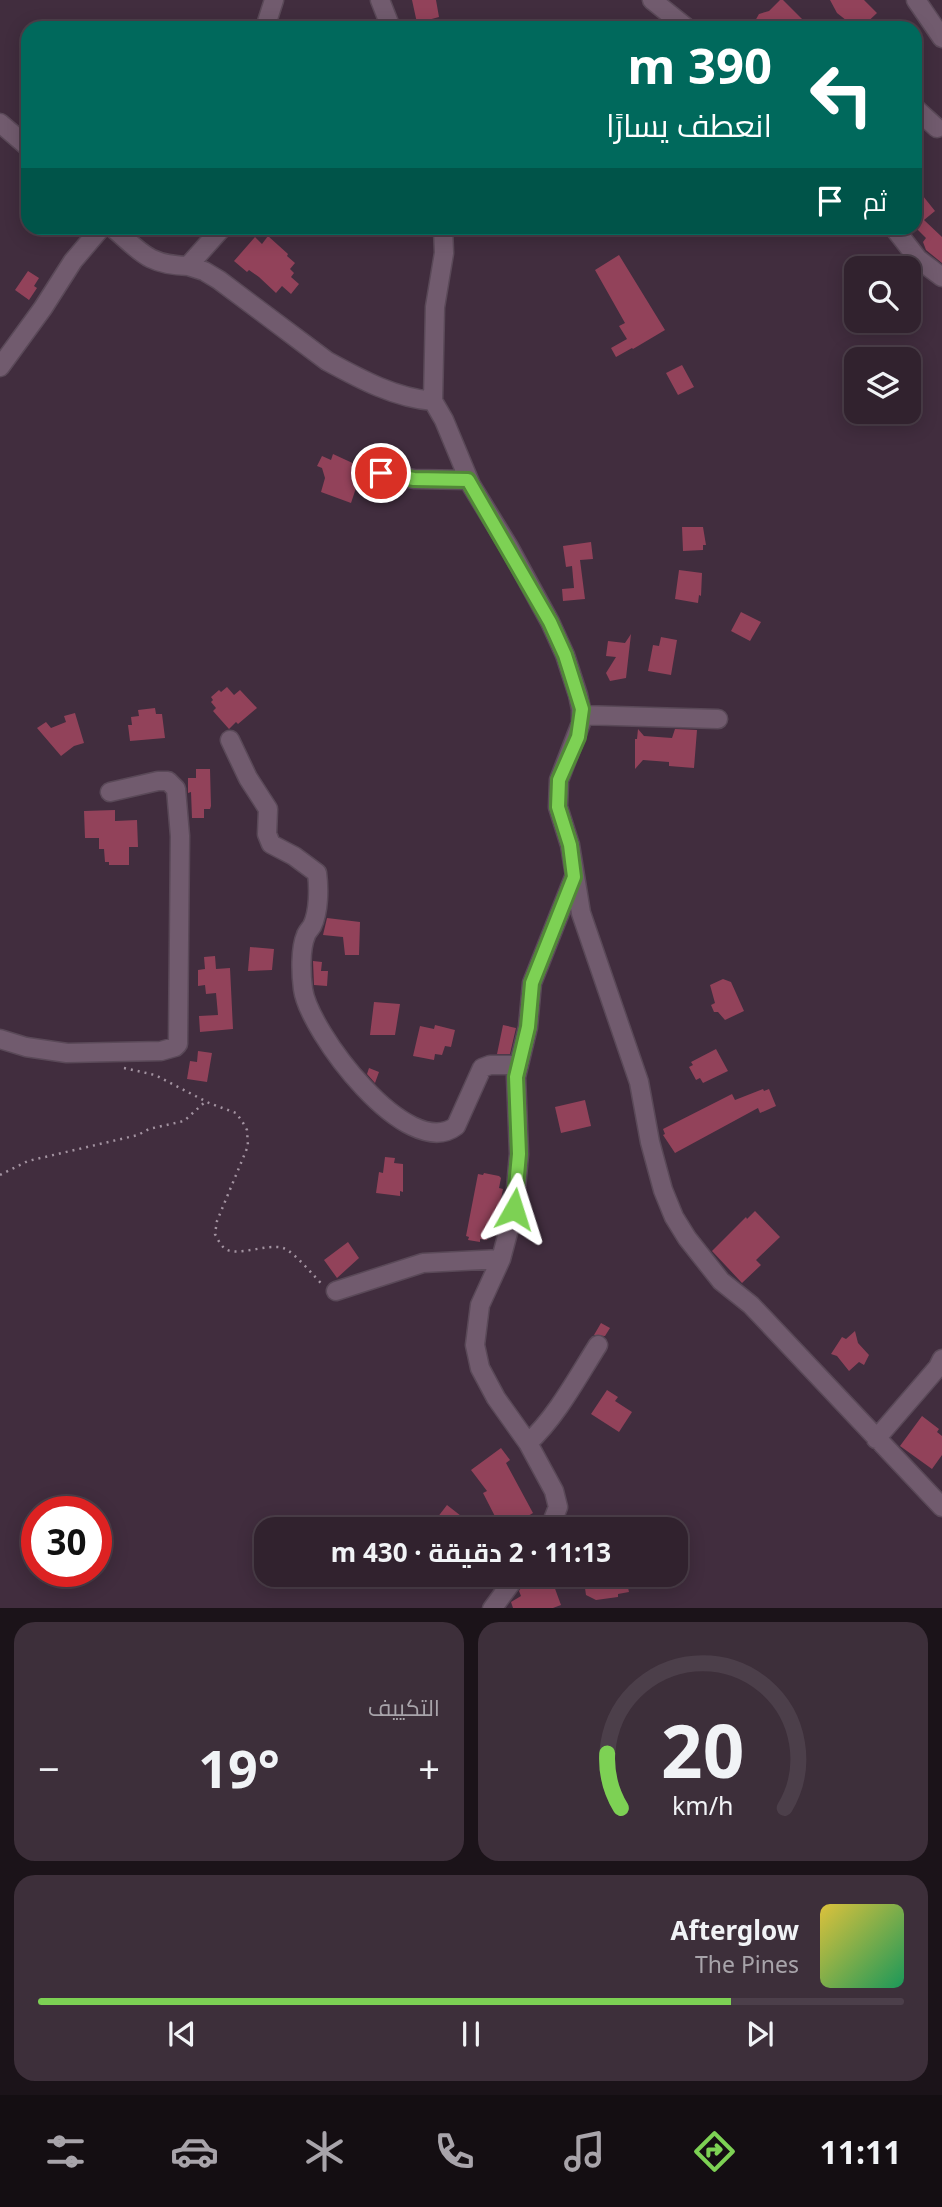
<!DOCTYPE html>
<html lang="ar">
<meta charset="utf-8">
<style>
:root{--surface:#31222e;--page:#3d2f3a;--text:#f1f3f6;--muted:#a8a4aa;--line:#4c3f4a;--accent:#7dd154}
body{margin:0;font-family:"Noto Sans",Cairo,sans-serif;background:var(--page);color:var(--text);direction:rtl;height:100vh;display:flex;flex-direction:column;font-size:26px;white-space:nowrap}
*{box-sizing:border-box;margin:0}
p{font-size:23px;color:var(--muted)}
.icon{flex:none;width:38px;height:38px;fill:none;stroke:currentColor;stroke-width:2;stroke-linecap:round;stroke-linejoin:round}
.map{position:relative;height:1608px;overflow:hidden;direction:ltr}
.sheet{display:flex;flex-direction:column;gap:14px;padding:14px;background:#1b1319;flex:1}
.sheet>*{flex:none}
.top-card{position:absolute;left:21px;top:21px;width:901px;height:214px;border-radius:21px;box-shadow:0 4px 18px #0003,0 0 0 2px var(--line);direction:rtl;background:#00695c;color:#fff;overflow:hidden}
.tools{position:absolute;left:844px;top:256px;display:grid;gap:14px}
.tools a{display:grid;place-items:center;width:77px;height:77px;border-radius:14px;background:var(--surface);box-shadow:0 4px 18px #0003,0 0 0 2px var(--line);font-size:35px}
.speed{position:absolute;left:21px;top:1496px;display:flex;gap:14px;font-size:35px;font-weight:700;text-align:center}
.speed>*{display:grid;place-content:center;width:91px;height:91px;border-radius:50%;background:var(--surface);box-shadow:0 4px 18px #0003,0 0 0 2px var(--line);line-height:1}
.speed .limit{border:10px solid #d22;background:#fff;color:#111}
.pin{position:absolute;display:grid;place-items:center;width:60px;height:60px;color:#fff;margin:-30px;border:4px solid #fff;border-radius:50%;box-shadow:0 2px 7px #0007}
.me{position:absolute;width:77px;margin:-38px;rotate:6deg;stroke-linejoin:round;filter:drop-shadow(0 0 5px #0008)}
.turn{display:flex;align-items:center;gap:24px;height:147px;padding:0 35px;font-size:32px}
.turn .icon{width:91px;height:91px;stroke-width:2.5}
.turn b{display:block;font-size:49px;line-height:60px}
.then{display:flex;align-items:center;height:66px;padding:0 35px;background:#0003;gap:14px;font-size:26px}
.big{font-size:52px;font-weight:700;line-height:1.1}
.sheet .widget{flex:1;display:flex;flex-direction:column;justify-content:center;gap:10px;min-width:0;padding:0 24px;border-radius:21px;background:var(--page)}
.sheet .dial{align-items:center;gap:0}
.dial svg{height:182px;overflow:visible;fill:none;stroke:var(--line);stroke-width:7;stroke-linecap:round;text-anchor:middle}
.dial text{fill:var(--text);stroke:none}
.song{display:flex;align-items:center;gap:21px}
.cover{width:84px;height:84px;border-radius:10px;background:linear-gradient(135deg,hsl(50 70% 55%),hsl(150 70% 35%))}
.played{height:7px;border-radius:4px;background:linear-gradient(90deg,var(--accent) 80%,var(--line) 80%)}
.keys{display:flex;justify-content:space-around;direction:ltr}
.heat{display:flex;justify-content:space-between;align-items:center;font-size:38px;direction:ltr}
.sheet .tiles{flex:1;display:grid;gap:14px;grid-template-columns:1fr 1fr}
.widget:last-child{grid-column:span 2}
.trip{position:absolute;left:254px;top:1517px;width:434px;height:70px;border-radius:21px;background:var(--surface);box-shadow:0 4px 18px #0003,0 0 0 2px var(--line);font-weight:700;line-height:70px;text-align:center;direction:rtl}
.menu{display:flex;height:112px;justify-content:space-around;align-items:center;background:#140e12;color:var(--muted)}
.menu .icon{width:49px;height:49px}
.menu .selected{color:var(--accent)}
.menu b{font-size:32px;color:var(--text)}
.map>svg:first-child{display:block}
.building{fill:#92425a}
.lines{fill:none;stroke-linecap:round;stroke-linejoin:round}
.minor-casing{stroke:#5a4958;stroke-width:21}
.path{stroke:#a393a1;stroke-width:2.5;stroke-dasharray:2 5;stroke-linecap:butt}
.minor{stroke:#715b6e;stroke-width:18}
.route-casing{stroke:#518837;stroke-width:18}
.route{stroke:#7dd154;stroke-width:12}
</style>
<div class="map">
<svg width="942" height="1609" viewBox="0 0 942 1609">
<rect width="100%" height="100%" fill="#412d3e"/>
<!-- building -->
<path class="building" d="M412 0H436L439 17 417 23Z
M780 0H783L811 28H751L759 14 769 11Z
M830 0H864L877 13 861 28H856L837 13Z
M915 186 935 211 924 220 942 237V263L926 250 923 242 926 238 915 227Z
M268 236 288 254 287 256 295 263 290 269 294 273 291 277 299 284 291 294 282 286 276 293 259 277 249 270 247 272 234 261 255 237 262 244Z
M619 255 665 330 633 349 632 348 616 357 611 348 627 339 619 326 625 323 595 270Z
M28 271 39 278 34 286 37 288 29 300 15 290Z
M682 365 694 387 678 395 666 373Z
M333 454 359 466 355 481 358 482 351 503 321 492 325 478 322 468 317 466 322 456 331 460Z
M682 527H703L706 545H703V550L683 551Z
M591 542 593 559 580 560 585 599 563 601 562 589 574 588 572 566 566 567 563 546Z
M679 570 702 573 701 596 699 595 698 603 675 599Z
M741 612 761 622 750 641 731 631Z
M631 634 626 678 610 681 606 673 616 657 606 656 608 641 625 643Z
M661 637 677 640 671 675 648 671 653 645 659 646Z
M227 687 234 695 240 690 257 708 238 724 236 722 229 729 213 711 216 708 211 702 213 700 211 697 219 690 221 692Z
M155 708 156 714H162L165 738 130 741 128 725H132L131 717 139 716 138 710Z
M75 713 84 743 74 746 61 756 37 728 46 722 51 728 66 722 64 716Z
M638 729 644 736 672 738 675 729 697 730 694 768 669 766V762L643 760 635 769V739H637Z
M196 769H210L211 806 210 809H204V818H192L191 792 188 793V778H196Z
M115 810V821L137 820 138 847H129V865H109V862H105L104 849H99V838H85L84 811Z
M327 918 360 922 359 955H345L343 937 323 935Z
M250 947 274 949 272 970 248 971Z
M215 956 216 969 230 968 233 1029 200 1032 199 1016 218 1015 216 993 206 994 205 985 198 986V970L205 969 204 957Z
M313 961 322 962 321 971H328L327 986 314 985Z
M723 979 731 982 744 1011 725 1020 718 1012H714L711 1005 715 1003 710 985Z
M374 1002 400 1004 395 1035H370Z
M435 1025 455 1030 451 1047 445 1046 442 1055 435 1054 434 1060 413 1056 420 1026 434 1029Z
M503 1025 516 1028 510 1054H497Z
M716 1049 728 1071 703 1083 700 1078 696 1080 689 1067 693 1065 691 1062Z
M198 1051 212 1053 207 1082 187 1079 190 1061 197 1062Z
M369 1068 379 1072 375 1083 367 1074Z
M763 1089 764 1091 769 1089 776 1106 760 1113 758 1108 675 1153 663 1135 665 1134 663 1129 732 1094 735 1100Z
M585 1100 591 1126 561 1133 555 1107Z
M385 1157 395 1158 394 1163 403 1164V1192L400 1191V1196L376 1193 379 1172 383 1173Z
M484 1173 499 1176 501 1178 499 1188 503 1189 494 1234 489 1232 487 1240 480 1239V1242L468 1240 469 1237 466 1236 478 1174 483 1175Z
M755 1211 780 1237 756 1260 761 1265 742 1283 712 1251 746 1217 747 1219Z
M348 1242 359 1258 337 1278 324 1260Z
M601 1323 610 1328 605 1336 594 1335Z
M855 1331 858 1343 869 1355 864 1365 859 1362 849 1371 837 1356 831 1354 842 1337 846 1339Z
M607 1390 618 1397 615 1401 632 1412 619 1432 591 1414Z
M922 1416 939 1429 937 1432 942 1436V1455L932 1469 900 1446Z
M501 1448 510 1460 506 1463 533 1513 528 1516 529 1518 507 1530H502L483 1493 487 1491 471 1470Z
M447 1505 479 1530H452L437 1518Z
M615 1519 617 1530H582V1522Z
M538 1575H550L561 1605 553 1608H513L511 1602 521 1596 519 1591 527 1579Z
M583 1575H625L629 1592 618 1594V1597L596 1600 586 1595Z"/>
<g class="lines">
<!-- minor casing -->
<g class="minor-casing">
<path id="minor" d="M380 0 391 28
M652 0 687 28
M916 0 942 38
M265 28 274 0
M915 108 937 128
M0 123 28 147
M113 228C141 252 148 265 188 266L222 228
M443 228 444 253 435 307 433 401 444 420 471 485 509 547 550 622 565 655 578 695 581 709V723L559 780 558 807 570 845 581 913 639 1082 650 1142 663 1190 674 1217 687 1238 721 1281 751 1305 942 1507
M894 228 918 259 942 277
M188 266 204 271 219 280 327 361C360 379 395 398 433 401
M0 367 43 308 73 261 101 228
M381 473 414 479 468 480
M581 715 718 719
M230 740 248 778 268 809 267 834 271 844 294 856 317 873C319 888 319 912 312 926 310 929 307 932 306 935 300 949 301 974 303 989 309 1032 408 1163 456 1126L482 1068 490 1065H518
M0 1039 26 1047 67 1053 161 1051 175 1047 178 1044 180 836 176 789 168 781H158L110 792
M336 1291 423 1263 501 1259
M876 1439 938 1367 942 1359
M528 1443C557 1416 577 1378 598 1345
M549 1530 558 1507 554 1491 528 1443 496 1398 480 1368 475 1345 480 1305 501 1259 514 1210 519 1154 516 1077 528 1027 532 983 574 877
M492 1609 517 1575"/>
</g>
<!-- path -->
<path class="path" d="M124 1068 155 1075 209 1103 236 1113 242 1121 247 1130 248 1146 217 1221 215 1234C217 1238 220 1244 224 1248 235 1258 267 1243 283 1248 295 1252 314 1277 324 1286
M0 1175 28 1161 138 1135 149 1129 184 1121 206 1101"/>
<!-- minor -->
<use href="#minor" class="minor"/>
</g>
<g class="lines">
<!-- route casing -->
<g class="route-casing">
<path id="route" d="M381 473 414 479 468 480 550 622 565 655 582 709 578 737 559 780 558 807 570 845 574 877 532 983 528 1027 516 1077 519 1154 514 1209"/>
</g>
<!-- route -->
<use href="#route" class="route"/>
</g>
</svg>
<div class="tools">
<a><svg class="icon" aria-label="search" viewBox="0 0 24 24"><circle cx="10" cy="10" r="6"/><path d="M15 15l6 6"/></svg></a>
<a><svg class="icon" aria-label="layers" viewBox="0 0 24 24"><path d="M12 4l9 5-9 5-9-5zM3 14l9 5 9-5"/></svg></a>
</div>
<div class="speed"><div class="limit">30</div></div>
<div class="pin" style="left:381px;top:473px;background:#d93025"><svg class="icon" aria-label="arrive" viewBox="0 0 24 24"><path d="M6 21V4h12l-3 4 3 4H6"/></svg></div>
<svg class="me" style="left:514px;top:1209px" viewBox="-20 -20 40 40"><path d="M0-17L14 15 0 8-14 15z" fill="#7dd154" stroke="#fff" stroke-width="4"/></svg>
<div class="trip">11:13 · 2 دقيقة · 430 m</div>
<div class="top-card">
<div class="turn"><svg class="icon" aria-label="left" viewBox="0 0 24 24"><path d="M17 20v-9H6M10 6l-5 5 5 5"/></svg><div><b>390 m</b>انعطف يسارًا</div></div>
<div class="then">ثم<svg class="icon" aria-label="arrive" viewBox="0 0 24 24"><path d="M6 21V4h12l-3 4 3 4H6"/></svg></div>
</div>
</div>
<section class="sheet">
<div class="tiles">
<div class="widget dial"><svg viewBox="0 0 100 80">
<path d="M14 69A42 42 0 1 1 86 69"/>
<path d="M14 69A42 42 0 0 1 8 45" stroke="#7dd154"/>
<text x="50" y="56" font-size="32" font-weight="700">20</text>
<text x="50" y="72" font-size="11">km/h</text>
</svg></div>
<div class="widget"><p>التكييف</p>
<div class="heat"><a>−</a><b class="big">19°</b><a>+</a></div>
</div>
<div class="widget">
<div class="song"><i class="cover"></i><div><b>Afterglow</b><p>The Pines</p></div></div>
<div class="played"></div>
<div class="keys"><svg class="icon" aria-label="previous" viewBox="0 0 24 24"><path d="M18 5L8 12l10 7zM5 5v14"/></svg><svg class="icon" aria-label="pause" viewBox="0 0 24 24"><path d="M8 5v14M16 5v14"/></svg><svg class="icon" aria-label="next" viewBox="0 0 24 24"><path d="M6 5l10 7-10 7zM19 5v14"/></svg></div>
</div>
</div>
</section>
<nav class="menu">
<b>11:11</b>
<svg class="icon selected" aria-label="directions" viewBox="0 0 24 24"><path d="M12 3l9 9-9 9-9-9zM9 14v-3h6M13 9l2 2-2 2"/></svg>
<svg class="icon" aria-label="music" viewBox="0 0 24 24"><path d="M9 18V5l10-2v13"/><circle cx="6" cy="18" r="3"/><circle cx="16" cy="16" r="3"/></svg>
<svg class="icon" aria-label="phone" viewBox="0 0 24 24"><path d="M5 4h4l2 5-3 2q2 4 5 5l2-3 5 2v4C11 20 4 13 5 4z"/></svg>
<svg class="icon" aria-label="climate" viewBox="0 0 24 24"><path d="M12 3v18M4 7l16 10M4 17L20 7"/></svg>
<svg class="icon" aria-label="car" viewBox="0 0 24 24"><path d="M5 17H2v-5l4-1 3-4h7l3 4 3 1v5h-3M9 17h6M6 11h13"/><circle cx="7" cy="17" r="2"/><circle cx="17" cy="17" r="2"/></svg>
<svg class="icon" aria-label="filters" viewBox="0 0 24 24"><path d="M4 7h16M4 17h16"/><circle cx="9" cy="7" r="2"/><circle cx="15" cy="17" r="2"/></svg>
</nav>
